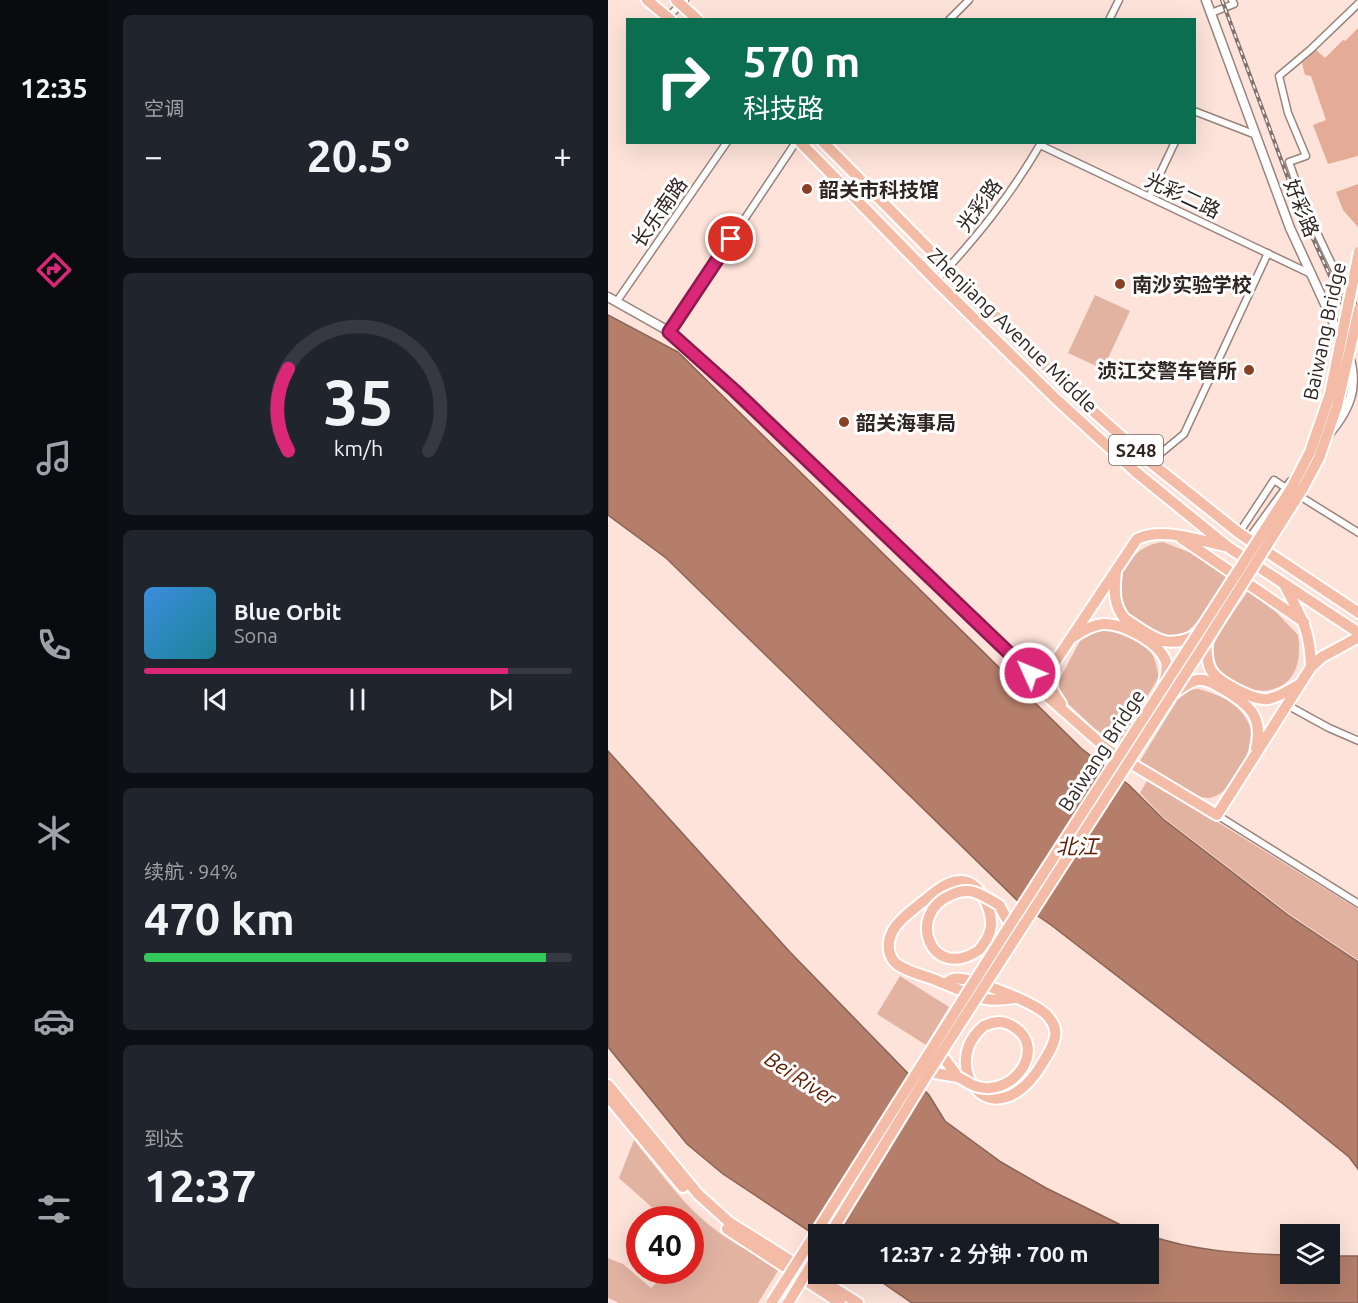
<!DOCTYPE html>
<html lang="zh">
<meta charset="utf-8">
<style>
:root{--surface:#171b24;--page:#20242c;--text:#f1f3f6;--muted:#9ea1a6;--line:#363941;--accent:#db2777}
body{margin:0;font-family:Ubuntu,"Noto Sans SC",sans-serif;background:var(--page);color:var(--text);height:100vh;display:flex;flex-direction:column;font-size:22px;white-space:nowrap}
*{box-sizing:border-box;margin:0}
p{font-size:20px;color:var(--muted)}
.icon{flex:none;width:33px;height:33px;fill:none;stroke:currentColor;stroke-width:2;stroke-linecap:round;stroke-linejoin:round}
.map{position:relative;flex:1;overflow:hidden}
.sheet{display:flex;flex-direction:column;gap:15px;padding:15px;background:#0d0f14;width:500px}
.sheet>*{flex:none}
.banner{position:absolute;left:18px;top:18px;width:570px;height:126px;border-radius:0px;box-shadow:0 6px 24px #0002;background:#0b6e4f;color:#fff;overflow:hidden}
.controls{position:absolute;left:672px;top:1224px;display:grid;gap:12px}
.controls a{display:grid;place-items:center;width:60px;height:60px;border-radius:0px;background:var(--surface);box-shadow:0 6px 24px #0002;font-size:30px}
.speed{position:absolute;left:18px;top:1206px;display:flex;gap:12px;font-size:30px;font-weight:700;text-align:center}
.speed>*{display:grid;place-content:center;width:78px;height:78px;border-radius:50%;background:var(--surface);box-shadow:0 6px 24px #0002;line-height:1}
.speed .limit{border:9px solid #d22;background:#fff;color:#111}
.pin{position:absolute;display:grid;place-items:center;width:51px;height:51px;color:#fff;margin:-26px;border:3px solid #fff;border-radius:50%;box-shadow:0 2px 6px #0007}
.me{position:absolute;width:66px;margin:-33px;rotate:314deg;stroke-linejoin:round;filter:drop-shadow(0 0 4px #0008)}
.turn{display:flex;align-items:center;gap:21px;height:126px;padding:0 18px;font-size:27px}
.turn .icon{width:78px;height:78px;stroke-width:2.5}
.turn b{display:block;font-size:42px;line-height:51px}
.big{font-size:45px;font-weight:600;line-height:1.1}
.sheet .widget{flex:1;display:flex;flex-direction:column;justify-content:center;gap:9px;min-width:0;padding:0 21px;border-radius:9px;background:var(--page)}
.sheet .dial{align-items:center;gap:0}
.dial svg{height:156px;overflow:visible;fill:none;stroke:var(--line);stroke-width:7;stroke-linecap:round;text-anchor:middle}
.dial text{fill:var(--text);stroke:none}
.song{display:flex;align-items:center;gap:18px}
.cover{width:72px;height:72px;border-radius:9px;background:linear-gradient(135deg,hsl(210 70% 55%),hsl(190 70% 35%))}
.played{height:6px;border-radius:3px;background:linear-gradient(90deg,var(--accent) 85%,var(--line) 85%)}
.keys{display:flex;justify-content:space-around;direction:ltr}
.heat{display:flex;justify-content:space-between;align-items:center;font-size:33px;direction:ltr}
.charge{height:9px;border-radius:4px;background:linear-gradient(90deg,#34c759 94%,var(--line) 0)}
.trip{position:absolute;left:200px;top:1224px;width:351px;height:60px;border-radius:0px;background:var(--surface);box-shadow:0 6px 24px #0002;font-weight:600;line-height:60px;text-align:center}
main{display:flex;flex:1;min-height:0}
.dock{display:flex;flex-direction:column;width:108px;justify-content:space-around;align-items:center;background:#090b0e;color:var(--muted)}
.dock .icon{width:42px;height:42px}
.dock .on{color:var(--accent)}
.dock b{font-size:27px;color:var(--text)}
.map>svg:first-child{display:block}
.green{fill:#e3b3a2}
.forest{fill:#e4ab96}
.water{fill:#b47e6a;stroke:#8c6354;stroke-width:1.5}
.lines{fill:none;stroke-linecap:round;stroke-linejoin:round}
.minor-casing{stroke:#9a837b;stroke-width:9}
.tertiary-casing{stroke:#9a837b;stroke-width:11}
.primary-casing{stroke:#fff;stroke-width:14}
.minor{stroke:#fff;stroke-width:6}
.tertiary{stroke:#fff;stroke-width:8}
.primary{stroke:#f4bca7;stroke-width:10}
.rail-casing{stroke:#83726d;stroke-width:4}
.rail{stroke:#fff;stroke-width:1.5;stroke-dasharray:4.5;stroke-linecap:butt}
.primary-bridge-casing{stroke:#fff;stroke-width:14;stroke-linecap:butt}
.primary-bridge{stroke:#f4bca7;stroke-width:10}
.route-casing{stroke:#8e194d;stroke-width:15}
.route{stroke:#db2777;stroke-width:10}
.poi-dot{fill:#894024;stroke:#fff;stroke-width:2}
.labels{text-anchor:middle;dominant-baseline:central;stroke-width:6;stroke-linejoin:round;paint-order:stroke}
.shield{fill:#fff;stroke:#6d6664;stroke-width:1.5}
.shield-label{font-size:18px;font-weight:bold;fill:#2f2522}
.poi-label{font-size:20px;font-weight:bold;fill:#2f2522;stroke:#fff;text-anchor:start}
.street-label{font-size:20px;fill:#2f2522;stroke:#fff}
.water-label{font-size:21px;font-style:italic;fill:#5d1b00;stroke:#fff}
</style>
<main>
<nav class="dock">
<b>12:35</b>
<svg class="icon on" aria-label="directions" viewBox="0 0 24 24"><path d="M12 3l9 9-9 9-9-9zM9 14v-3h6M13 9l2 2-2 2"/></svg>
<svg class="icon" aria-label="music" viewBox="0 0 24 24"><path d="M9 18V5l10-2v13"/><circle cx="6" cy="18" r="3"/><circle cx="16" cy="16" r="3"/></svg>
<svg class="icon" aria-label="phone" viewBox="0 0 24 24"><path d="M5 4h4l2 5-3 2q2 4 5 5l2-3 5 2v4C11 20 4 13 5 4z"/></svg>
<svg class="icon" aria-label="climate" viewBox="0 0 24 24"><path d="M12 3v18M4 7l16 10M4 17L20 7"/></svg>
<svg class="icon" aria-label="car" viewBox="0 0 24 24"><path d="M5 17H2v-5l4-1 3-4h7l3 4 3 1v5h-3M9 17h6M6 11h13"/><circle cx="7" cy="17" r="2"/><circle cx="17" cy="17" r="2"/></svg>
<svg class="icon" aria-label="filters" viewBox="0 0 24 24"><path d="M4 7h16M4 17h16"/><circle cx="9" cy="7" r="2"/><circle cx="15" cy="17" r="2"/></svg>
</nav>
<section class="sheet">
<div class="widget"><p>空调</p>
<div class="heat"><a>−</a><b class="big">20.5°</b><a>+</a></div>
</div>
<div class="widget dial"><svg viewBox="0 0 100 80">
<path d="M14 69A42 42 0 1 1 86 69"/>
<path d="M14 69A42 42 0 0 1 14 27" stroke="#db2777"/>
<text x="50" y="56" font-size="32" font-weight="700">35</text>
<text x="50" y="72" font-size="11">km/h</text>
</svg></div>
<div class="widget">
<div class="song"><i class="cover"></i><div><b>Blue Orbit</b><p>Sona</p></div></div>
<div class="played"></div>
<div class="keys"><svg class="icon" aria-label="previous" viewBox="0 0 24 24"><path d="M18 5L8 12l10 7zM5 5v14"/></svg><svg class="icon" aria-label="pause" viewBox="0 0 24 24"><path d="M8 5v14M16 5v14"/></svg><svg class="icon" aria-label="next" viewBox="0 0 24 24"><path d="M6 5l10 7-10 7zM19 5v14"/></svg></div>
</div>
<div class="widget"><p>续航 · 94%</p><b class="big">470 km</b><div class="charge"></div></div>
<div class="widget"><p>到达</p><b class="big">12:37</b></div>
</section>
<div class="map">
<svg width="751" height="1303" viewBox="0 0 751 1303">
<rect width="100%" height="100%" fill="#fde3da"/>
<!-- green -->
<path class="green" d="M487 295 522 311 495 369 460 353Z
M555 542 583 553 619 575C608 592 587 638 564 637 548 637 530 621 517 614 514 605 510 596 511 586 514 562 532 545 555 542Z
M640 591 668 612 690 635C703 722 595 692 606 646 608 636 632 603 640 591Z
M493 629C508 630 535 642 544 654 548 660 549 670 551 677L511 743 487 729 454 698 450 682 473 639Z
M590 689C610 694 632 703 641 724 650 744 624 796 601 798 586 799 545 770 532 761L570 699 580 690Z
M540 779 750 909V960L680 913 556 818 532 793Z
M292 976 341 1007 318 1045 269 1014Z
M26 1140C48 1167 68 1195 93 1218 116 1239 145 1253 171 1269L150 1303H11L0 1298V1258L15 1264 43 1288 60 1271 82 1270 83 1246 84 1244 83 1243 82 1220 57 1219 11 1178Z"/>
<!-- forest -->
<path class="forest" d="M750 28V156L720 164 705 125 718 120 703 76 697 75 694 63 707 49 717 58 735 40 737 41Z
M750 184H751L750 227 735 210 728 192Z"/>
<!-- water -->
<path class="water" d="M0 315 70 352 474 749 521 785 555 819 680 915 750 962V1169L741 1157 674 1103 443 925 414 905 58 558 0 515Z
M0 751 181 951 321 1095 337 1121 393 1162 438 1188 517 1227 538 1234H210V1237L115 1174 79 1144 0 1047Z
M540 1235C585 1251 635 1254 682 1255V1274H722V1256H750V1303H304L262 1274H540Z"/>
<g class="lines">
<!-- minor casing -->
<g class="minor-casing">
<path id="minor" d="M603 13 626 4 624 0
M60 17 77 0
M341 20 361 0
M501 20 511 0
M586 111 648 135
M432 145 703 274
M541 197 567 142
M328 281C369 237 403 195 433 143
M9 301 119 142
M750 314C723 265 699 216 681 162L698 156 680 113 671 76 702 50 751 3
M61 332 188 142
M542 462 576 434 660 253
M690 495 751 533
M631 533 666 480 681 490
M679 705 721 728 751 741
M609 815 751 904"/>
</g>
<!-- tertiary casing -->
<g class="tertiary-casing">
<path id="tertiary" d="M598 0 682 228 733 339
M0 297 64 333 422 673 443 668
M721 434C741 410 751 388 741 356
M641 540 683 482"/>
</g>
<!-- primary casing -->
<g class="primary-casing">
<path id="primary" d="M39 0 63 20
M68 0 90 20
M192 142 328 281 448 399 529 473 620 547 751 633
M215 142 458 387 542 462 631 533 751 613
M573 538 696 622
M508 572C506 589 505 605 517 619 545 636 557 652 590 634
M677 586C694 619 702 630 703 667
M465 637C474 631 484 625 495 624 515 623 552 643 558 662 560 670 557 678 555 686
M598 642C599 651 598 662 603 670 610 682 646 701 660 699 671 697 681 690 690 685
M422 673 441 698 499 749 609 815 703 667 714 657 751 637
M565 694C572 689 580 682 589 680 598 678 608 685 615 689 640 704 656 716 648 748
M453 704 444 690 443 668 529 539C555 527 590 540 617 546
M391 905 402 925
M371 950C377 943 382 935 383 926 384 909 371 880 352 881 337 881 324 895 313 903 299 915 278 928 281 950 282 956 284 961 290 965 302 973 319 976 332 982 363 993 371 1004 406 998
M338 984C338 983 344 979 345 979 360 975 422 1002 434 1011 440 1015 446 1023 447 1030 449 1041 440 1054 434 1064 385 1144 328 1065 376 1026
M333 1054 350 1077
M321 1072 350 1077
M0 1085 90 1194 121 1222 250 1303
M0 1097 75 1187
M119 1229 232 1303"/>
</g>
<!-- minor -->
<use href="#minor" class="minor"/>
<!-- tertiary -->
<use href="#tertiary" class="tertiary"/>
<!-- primary -->
<use href="#primary" class="primary"/>
<!-- rail casing -->
<g class="rail-casing">
<path id="rail" d="M614 0 691 208 737 309 751 332"/>
</g>
<!-- rail -->
<use href="#rail" class="rail"/>
<!-- primary-bridge casing -->
<g class="primary-bridge-casing">
<path id="primary-bridge" d="M371 950C323 983 297 914 343 895 351 891 358 890 366 892 375 895 383 900 391 905
M350 1077C357 1080 363 1086 371 1087 405 1096 440 1049 406 1027 395 1020 387 1021 376 1026
M222 1234 321 1072 598 642 695 488 711 458 729 406 751 309
M164 1302 402 925 683 489 702 452 722 394 751 252
M180 1303 210 1254"/>
</g>
<!-- primary-bridge -->
<use href="#primary-bridge" class="primary-bridge"/>
</g>
<g class="lines">
<!-- route casing -->
<g class="route-casing">
<path id="route" d="M123 239 61 332 127 391 422 673"/>
</g>
<!-- route -->
<use href="#route" class="route"/>
</g>
<!-- markers -->
<g class="poi-dot">
<circle cx="199" cy="189" r="6"/>
<circle cx="512" cy="284" r="6"/>
<circle cx="641" cy="370" r="6"/>
<circle cx="236" cy="422" r="6"/>
</g>
<g class="labels">
<!-- shield labels -->
<rect class="shield" x="501" y="435" width="54" height="30" rx="4.5"/>
<g class="shield-label">
<text x="528" y="450">S248</text>
</g>
<!-- poi labels -->
<g class="poi-label">
<text x="211" y="189">韶关市科技馆</text>
<text x="524" y="284">南沙实验学校</text>
<text x="629" y="370" text-anchor="end">浈江交警车管所</text>
<text x="248" y="422">韶关海事局</text>
</g>
<!-- street labels -->
<g class="street-label">
<text transform="translate(575 195) rotate(25)">光彩二路</text>
<text transform="translate(371 205) rotate(-53)">光彩路</text>
<text transform="translate(694 208) rotate(68)">好彩路</text>
<text transform="translate(51 212) rotate(-55)">长乐南路</text>
<text transform="translate(405 330) rotate(44)">Zhenjiang Avenue Middle</text>
<text transform="translate(716 331) rotate(-78)">Baiwang Bridge</text>
<text transform="translate(493 750) rotate(-57)">Baiwang Bridge</text>
</g>
<!-- water labels -->
<g class="water-label">
<text x="469" y="846">北江</text>
<text transform="translate(193 1078) rotate(33)">Bei River</text>
</g>
</g>
</svg>
<div class="controls">
<a><svg class="icon" aria-label="layers" viewBox="0 0 24 24"><path d="M12 4l9 5-9 5-9-5zM3 14l9 5 9-5"/></svg></a>
</div>
<div class="speed"><div class="limit">40</div></div>
<div class="pin" style="left:123px;top:239px;background:#d93025"><svg class="icon" aria-label="arrive" viewBox="0 0 24 24"><path d="M6 21V4h12l-3 4 3 4H6"/></svg></div>
<svg class="me" style="left:422px;top:673px" viewBox="-20 -20 40 40"><circle r="17" fill="#db2777" stroke="#fff" stroke-width="3"/><path d="M0-11L8 9 0 5-8 9z" fill="#fff"/></svg>
<div class="trip">12:37 · 2 分钟 · 700 m</div>
<div class="banner">
<div class="turn"><svg class="icon" aria-label="right" viewBox="0 0 24 24"><path d="M7 20v-9h11M14 6l5 5-5 5"/></svg><div><b>570 m</b>科技路</div></div>
</div>
</div>
</main>
